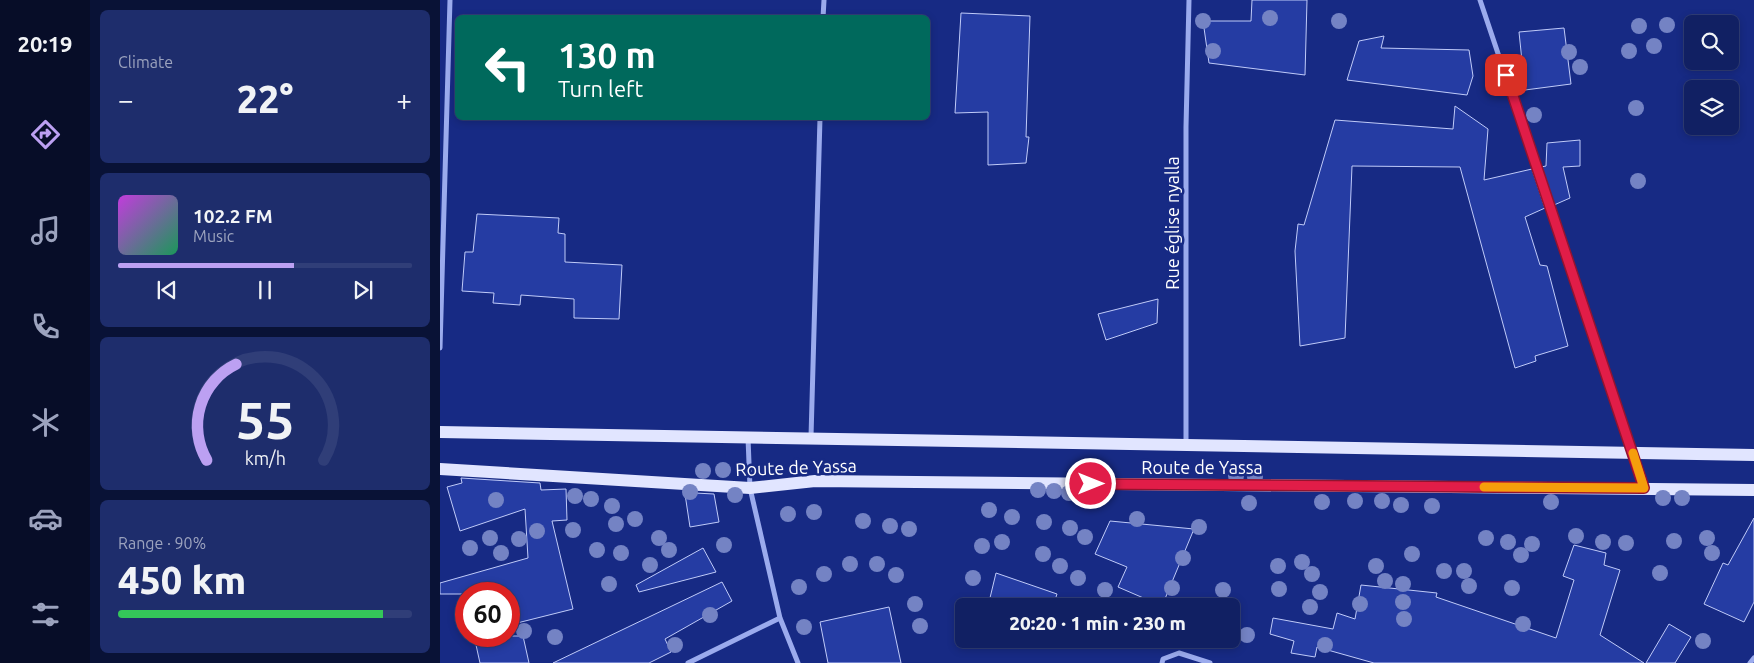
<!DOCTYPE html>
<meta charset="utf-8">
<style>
:root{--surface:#112063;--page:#1e2d6c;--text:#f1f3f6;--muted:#9ca3be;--line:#303e78;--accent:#bca0f2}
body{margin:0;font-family:Ubuntu,sans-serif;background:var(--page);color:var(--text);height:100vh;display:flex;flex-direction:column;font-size:19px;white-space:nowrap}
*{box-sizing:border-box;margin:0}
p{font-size:16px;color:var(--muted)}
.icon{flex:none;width:28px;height:28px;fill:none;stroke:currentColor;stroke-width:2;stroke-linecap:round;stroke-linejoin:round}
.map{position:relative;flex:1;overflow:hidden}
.side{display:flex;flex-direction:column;gap:10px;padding:10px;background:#091236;width:350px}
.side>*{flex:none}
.hud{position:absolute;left:15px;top:15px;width:475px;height:105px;border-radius:8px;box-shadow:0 2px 8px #0003,0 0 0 1px var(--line);background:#00695c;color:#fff;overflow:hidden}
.controls{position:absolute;left:1244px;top:15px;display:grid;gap:10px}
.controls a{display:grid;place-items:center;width:55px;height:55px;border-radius:8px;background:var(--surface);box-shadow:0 2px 8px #0003,0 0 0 1px var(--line);font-size:25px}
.speed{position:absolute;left:15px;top:582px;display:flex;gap:10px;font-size:25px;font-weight:700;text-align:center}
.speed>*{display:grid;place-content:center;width:65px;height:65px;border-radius:50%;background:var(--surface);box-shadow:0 2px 8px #0003,0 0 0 1px var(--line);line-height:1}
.speed .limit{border:8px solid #d22;background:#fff;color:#111}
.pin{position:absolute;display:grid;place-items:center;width:42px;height:42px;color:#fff;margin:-21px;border-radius:10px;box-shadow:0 2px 8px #0006}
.me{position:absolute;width:55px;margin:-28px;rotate:90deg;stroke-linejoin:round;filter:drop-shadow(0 0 4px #0008)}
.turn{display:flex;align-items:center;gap:18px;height:105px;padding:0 20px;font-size:22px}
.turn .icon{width:65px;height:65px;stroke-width:2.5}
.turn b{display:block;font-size:35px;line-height:42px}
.big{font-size:38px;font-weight:800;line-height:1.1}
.side .card{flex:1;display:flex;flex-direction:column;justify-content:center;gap:8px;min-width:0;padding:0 18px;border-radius:8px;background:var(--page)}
.side .dial{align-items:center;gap:0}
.dial svg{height:130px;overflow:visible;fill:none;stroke:var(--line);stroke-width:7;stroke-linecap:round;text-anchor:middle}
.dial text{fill:var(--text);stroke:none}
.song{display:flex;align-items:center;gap:15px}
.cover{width:60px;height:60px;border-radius:8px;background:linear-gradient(135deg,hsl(290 70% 55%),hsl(150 70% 35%))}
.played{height:5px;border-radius:2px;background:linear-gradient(90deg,var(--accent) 60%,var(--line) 60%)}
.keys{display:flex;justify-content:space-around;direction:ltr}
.heat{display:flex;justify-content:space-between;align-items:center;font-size:28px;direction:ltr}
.charge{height:8px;border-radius:4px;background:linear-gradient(90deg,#34c759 90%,var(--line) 0)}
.trip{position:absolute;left:515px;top:598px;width:285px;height:50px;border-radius:8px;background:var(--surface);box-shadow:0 2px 8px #0003,0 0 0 1px var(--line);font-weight:800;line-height:50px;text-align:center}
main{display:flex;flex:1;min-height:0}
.menu{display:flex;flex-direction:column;width:90px;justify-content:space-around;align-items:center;background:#070d28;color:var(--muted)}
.menu .icon{width:35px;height:35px}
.menu .active{color:var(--accent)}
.menu b{font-size:22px;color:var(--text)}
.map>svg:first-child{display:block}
.building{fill:#253ca3;stroke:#c0cbf9}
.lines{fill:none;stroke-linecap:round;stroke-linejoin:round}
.street{stroke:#9babed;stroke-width:5}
.primary{stroke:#e1e5ff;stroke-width:12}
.tree{fill:#7483c4}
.route-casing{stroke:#92132f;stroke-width:12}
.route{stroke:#e11d48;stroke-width:9}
.slow{stroke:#f59e0b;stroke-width:9}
.labels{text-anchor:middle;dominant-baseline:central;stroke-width:5;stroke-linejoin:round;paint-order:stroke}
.street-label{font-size:18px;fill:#fff;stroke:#172a84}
</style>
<main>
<nav class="menu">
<b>20:19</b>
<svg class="icon active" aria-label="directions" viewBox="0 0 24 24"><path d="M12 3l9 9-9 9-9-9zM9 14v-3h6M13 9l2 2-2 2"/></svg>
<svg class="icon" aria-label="music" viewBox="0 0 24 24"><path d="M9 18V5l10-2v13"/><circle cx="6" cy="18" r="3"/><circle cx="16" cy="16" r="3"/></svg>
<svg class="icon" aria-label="phone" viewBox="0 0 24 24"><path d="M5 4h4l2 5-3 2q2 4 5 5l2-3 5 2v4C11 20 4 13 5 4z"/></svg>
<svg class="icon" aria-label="climate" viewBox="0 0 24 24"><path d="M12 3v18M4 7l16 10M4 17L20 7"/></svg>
<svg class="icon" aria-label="car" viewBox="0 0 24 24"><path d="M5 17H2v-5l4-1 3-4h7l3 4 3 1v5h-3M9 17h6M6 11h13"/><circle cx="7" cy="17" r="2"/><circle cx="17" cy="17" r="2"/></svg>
<svg class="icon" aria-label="filters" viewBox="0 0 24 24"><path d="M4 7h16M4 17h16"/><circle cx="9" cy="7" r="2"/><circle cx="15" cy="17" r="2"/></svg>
</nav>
<section class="side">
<div class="card"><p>Climate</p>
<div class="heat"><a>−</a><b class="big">22°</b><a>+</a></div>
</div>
<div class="card">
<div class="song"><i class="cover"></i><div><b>102.2 FM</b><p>Music</p></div></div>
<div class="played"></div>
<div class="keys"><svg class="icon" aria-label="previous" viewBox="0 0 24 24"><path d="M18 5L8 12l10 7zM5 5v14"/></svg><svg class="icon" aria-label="pause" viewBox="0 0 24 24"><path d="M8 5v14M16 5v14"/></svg><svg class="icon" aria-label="next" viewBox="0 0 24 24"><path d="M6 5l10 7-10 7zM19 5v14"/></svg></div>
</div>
<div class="card dial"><svg viewBox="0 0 100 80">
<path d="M14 69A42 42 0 1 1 86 69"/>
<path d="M14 69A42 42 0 0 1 32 10" stroke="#bca0f2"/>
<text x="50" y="56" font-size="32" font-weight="700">55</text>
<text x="50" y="72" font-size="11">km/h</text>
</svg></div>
<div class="card"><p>Range · 90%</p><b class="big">450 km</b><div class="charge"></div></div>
</section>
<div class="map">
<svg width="1314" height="663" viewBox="0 0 1314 663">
<rect width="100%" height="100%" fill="#172a84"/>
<!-- building -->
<path class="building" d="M812 0H867L865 75 769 63 763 21H811Z
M521 13 590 16 586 137H589L586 163 548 165V112L515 113Z
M1124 28 1131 84 1085 90 1079 32Z
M944 36 941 48 1029 50 1033 76 1027 95 907 80 919 41Z
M1015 106 1048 129 1044 180 1092 169 1105 208 1085 217 1100 265 1107 266 1128 346 1095 356 1096 361 1075 368 1020 167 912 166 905 338 860 346 855 251 858 224 864 225 895 120 1013 129Z
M1140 140V166L1123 167 1130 198 1114 205 1101 167 1106 166 1107 143Z
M37 214 119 218 118 233 125 234V262L182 265 179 319 134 318V299L81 295 80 305 53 303 54 293 22 291 25 252H33Z
M718 299 717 323 666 340 658 314Z
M21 478 100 483 101 490 126 489 127 520 112 521 133 609 69 625V594H0V583L88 558 85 509 20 531 7 487 22 483Z
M255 493 274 494 279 522 250 527 245 494Z
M1314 518V602L1304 622 1264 604 1283 563 1288 565Z
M670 521 754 529 722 606 678 587 687 567 655 554Z
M1134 545 1166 553 1164 565 1180 570 1160 635 1204 663H934L877 647 875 657 851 653 854 641 830 634 833 618 893 629 897 613 915 619 921 585 997 593 996 597 1116 638 1134 580 1123 576Z
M263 548 276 572 199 592 196 585Z
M556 573 617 594 613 606H566L549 602Z
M282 582 292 601 225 639 231 652 209 663H113Z
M449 607 461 663H388L380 622Z
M1229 624 1251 637 1235 663H1206Z
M34 636H83L89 663H40Z"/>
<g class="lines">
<!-- street -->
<path class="street" d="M1040 0 1204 487
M383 18 384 0
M0 348 10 0
M371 437 380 118
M308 438 310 488 340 618 358 663
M746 444V127L749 0
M248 663 340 618
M722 663 723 659 739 653 770 663
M1310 663 1314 658"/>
<!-- primary -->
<path class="primary" d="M0 432 1314 455
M0 469 310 488 375 481 1314 490"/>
</g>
<!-- trees -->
<g class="tree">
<circle cx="830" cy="18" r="8"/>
<circle cx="763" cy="21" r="8"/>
<circle cx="899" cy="21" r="8"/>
<circle cx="1227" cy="25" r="8"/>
<circle cx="1199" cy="26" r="8"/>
<circle cx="1214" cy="46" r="8"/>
<circle cx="773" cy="51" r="8"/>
<circle cx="1189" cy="51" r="8"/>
<circle cx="1129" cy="52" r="8"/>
<circle cx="1140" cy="67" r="8"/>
<circle cx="1196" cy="108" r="8"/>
<circle cx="1094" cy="115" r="8"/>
<circle cx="1198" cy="181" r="8"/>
<circle cx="283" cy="470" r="8"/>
<circle cx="263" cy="471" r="8"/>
<circle cx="796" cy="476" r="8"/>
<circle cx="815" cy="477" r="8"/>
<circle cx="598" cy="490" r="8"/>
<circle cx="614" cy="491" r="8"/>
<circle cx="250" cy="492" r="8"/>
<circle cx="629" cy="493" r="8"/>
<circle cx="295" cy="495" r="8"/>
<circle cx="135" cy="496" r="8"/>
<circle cx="1223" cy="498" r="8"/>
<circle cx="1242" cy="498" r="8"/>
<circle cx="151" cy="499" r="8"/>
<circle cx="56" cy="500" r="8"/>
<circle cx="915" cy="501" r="8"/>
<circle cx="942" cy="501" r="8"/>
<circle cx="882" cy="502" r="8"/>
<circle cx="1111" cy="502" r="8"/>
<circle cx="809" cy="503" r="8"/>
<circle cx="961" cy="505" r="8"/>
<circle cx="172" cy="506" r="8"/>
<circle cx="992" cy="506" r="8"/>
<circle cx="549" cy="510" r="8"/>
<circle cx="374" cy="512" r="8"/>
<circle cx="348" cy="514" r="8"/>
<circle cx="572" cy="517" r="8"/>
<circle cx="195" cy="519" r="8"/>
<circle cx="697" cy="519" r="8"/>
<circle cx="423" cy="521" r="8"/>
<circle cx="604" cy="522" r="8"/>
<circle cx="176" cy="524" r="8"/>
<circle cx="450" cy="526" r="8"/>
<circle cx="759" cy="527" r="8"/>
<circle cx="630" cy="528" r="8"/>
<circle cx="469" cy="529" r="8"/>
<circle cx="133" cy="530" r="8"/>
<circle cx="97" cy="531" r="8"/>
<circle cx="1136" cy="536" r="8"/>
<circle cx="645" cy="537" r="8"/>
<circle cx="50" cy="538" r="8"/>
<circle cx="219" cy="538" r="8"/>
<circle cx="1046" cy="538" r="8"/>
<circle cx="1267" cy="538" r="8"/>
<circle cx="79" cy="539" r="8"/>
<circle cx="1234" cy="541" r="8"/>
<circle cx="562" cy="542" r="8"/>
<circle cx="1068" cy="542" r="8"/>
<circle cx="1163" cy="542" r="8"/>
<circle cx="1186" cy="543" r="8"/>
<circle cx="1092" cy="544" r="8"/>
<circle cx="284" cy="545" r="8"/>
<circle cx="542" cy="546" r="8"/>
<circle cx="30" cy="548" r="8"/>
<circle cx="157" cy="550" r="8"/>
<circle cx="229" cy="550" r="8"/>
<circle cx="61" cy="553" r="8"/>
<circle cx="181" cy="553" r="8"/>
<circle cx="1272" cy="553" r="8"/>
<circle cx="603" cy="554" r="8"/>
<circle cx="972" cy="554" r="8"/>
<circle cx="1081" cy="555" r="8"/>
<circle cx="743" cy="558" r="8"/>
<circle cx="862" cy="562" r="8"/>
<circle cx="410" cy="564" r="8"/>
<circle cx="437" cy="564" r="8"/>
<circle cx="210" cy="565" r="8"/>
<circle cx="620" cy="566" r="8"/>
<circle cx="838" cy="566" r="8"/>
<circle cx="936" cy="566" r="8"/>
<circle cx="1004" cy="571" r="8"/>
<circle cx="1024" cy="571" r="8"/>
<circle cx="1220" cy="573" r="8"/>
<circle cx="384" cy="574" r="8"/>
<circle cx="872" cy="574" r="8"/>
<circle cx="456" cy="575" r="8"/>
<circle cx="533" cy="578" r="8"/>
<circle cx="638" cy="578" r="8"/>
<circle cx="945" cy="581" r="8"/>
<circle cx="169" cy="584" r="8"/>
<circle cx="963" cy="584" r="8"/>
<circle cx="1029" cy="586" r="8"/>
<circle cx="359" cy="587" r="8"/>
<circle cx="732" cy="588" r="8"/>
<circle cx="1072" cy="588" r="8"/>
<circle cx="839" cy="589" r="8"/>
<circle cx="665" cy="590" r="8"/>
<circle cx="783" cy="590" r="8"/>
<circle cx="880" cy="592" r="8"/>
<circle cx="963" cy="602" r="8"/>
<circle cx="475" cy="604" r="8"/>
<circle cx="920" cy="604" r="8"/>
<circle cx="870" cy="607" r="8"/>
<circle cx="270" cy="615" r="8"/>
<circle cx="964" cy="619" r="8"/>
<circle cx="1083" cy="624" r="8"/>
<circle cx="480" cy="626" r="8"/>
<circle cx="364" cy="627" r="8"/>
<circle cx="84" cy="631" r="8"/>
<circle cx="807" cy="635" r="8"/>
<circle cx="115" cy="637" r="8"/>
<circle cx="1263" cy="641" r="8"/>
<circle cx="235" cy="645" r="8"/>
<circle cx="885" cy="645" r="8"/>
</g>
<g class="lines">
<!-- route casing -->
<g class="route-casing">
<path id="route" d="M651 484 1204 488 1066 75"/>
</g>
<!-- route -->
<use href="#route" class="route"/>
<!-- slow -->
<path class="slow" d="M1044 487 1204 488 1193 453"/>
</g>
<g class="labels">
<!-- street labels -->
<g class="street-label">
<text transform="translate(732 223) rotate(-90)">Rue église nyalla</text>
<text transform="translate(356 467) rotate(-2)">Route de Yassa</text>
<text x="762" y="467">Route de Yassa</text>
</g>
</g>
</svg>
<div class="controls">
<a><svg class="icon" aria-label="search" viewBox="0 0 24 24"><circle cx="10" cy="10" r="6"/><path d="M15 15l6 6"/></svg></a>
<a><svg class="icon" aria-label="layers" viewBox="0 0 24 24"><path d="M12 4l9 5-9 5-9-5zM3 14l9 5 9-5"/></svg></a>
</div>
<div class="speed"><div class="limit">60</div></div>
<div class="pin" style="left:1066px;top:75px;background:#d93025"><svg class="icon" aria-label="arrive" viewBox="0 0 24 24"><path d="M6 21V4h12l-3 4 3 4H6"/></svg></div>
<svg class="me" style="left:651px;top:484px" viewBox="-20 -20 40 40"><circle r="17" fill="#e11d48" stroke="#fff" stroke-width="3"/><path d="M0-11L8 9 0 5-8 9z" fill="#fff"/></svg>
<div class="trip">20:20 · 1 min · 230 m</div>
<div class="hud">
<div class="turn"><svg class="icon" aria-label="left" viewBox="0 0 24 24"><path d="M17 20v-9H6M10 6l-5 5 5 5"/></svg><div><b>130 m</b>Turn left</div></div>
</div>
</div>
</main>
